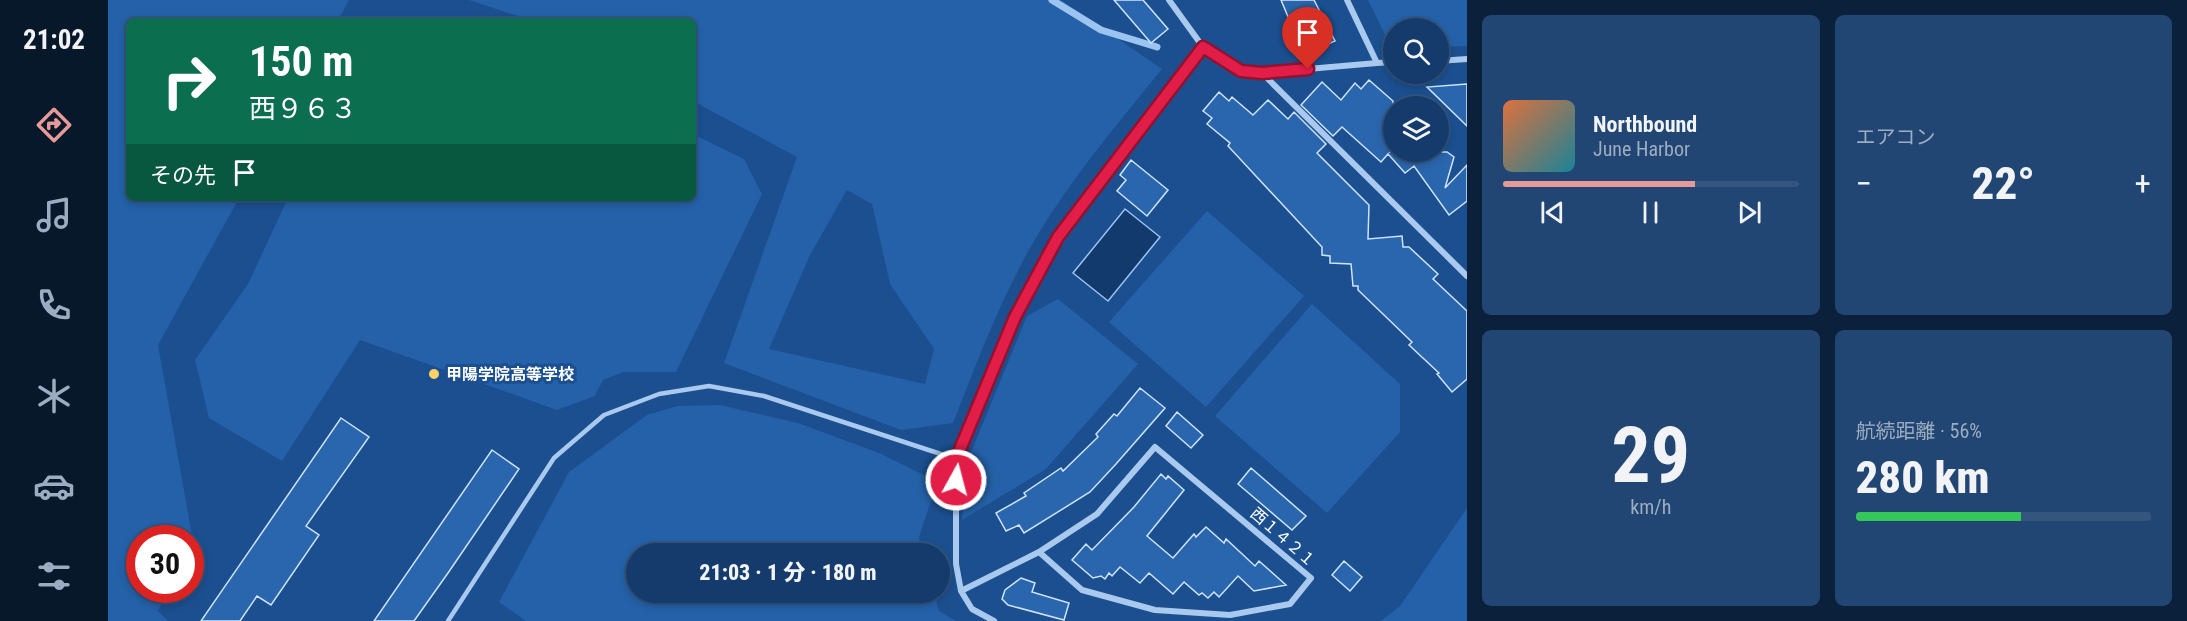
<!DOCTYPE html>
<html lang="ja">
<meta charset="utf-8">
<style>
:root{--surface:#143b6b;--page:#214673;--text:#f1f3f6;--muted:#9dadc1;--line:#33557e;--accent:#e69b98}
body{margin:0;font-family:"Roboto Condensed","Noto Sans JP",sans-serif;background:var(--page);color:var(--text);height:100vh;display:flex;flex-direction:column;font-size:22px;white-space:nowrap}
*{box-sizing:border-box;margin:0}
p{font-size:20px;color:var(--muted)}
.icon{flex:none;width:33px;height:33px;fill:none;stroke:currentColor;stroke-width:2;stroke-linecap:round;stroke-linejoin:round}
.map{position:relative;flex:1;overflow:hidden}
.panel{display:flex;flex-direction:column;gap:15px;padding:15px;background:#0b203b;width:720px}
.panel>*{flex:none}
.top-card{position:absolute;left:18px;top:18px;width:570px;height:183px;border-radius:9px;box-shadow:0 3px 9px #0003,0 0 0 2px var(--line);background:#0b6e4f;color:#fff;overflow:hidden}
.controls{position:absolute;left:1275px;top:18px;display:grid;gap:12px}
.controls a{display:grid;place-items:center;width:66px;height:66px;border-radius:50%;background:var(--surface);box-shadow:0 3px 9px #0003,0 0 0 2px var(--line);font-size:30px}
.speed{position:absolute;left:18px;top:525px;display:flex;gap:12px;font-size:30px;font-weight:700;text-align:center}
.speed>*{display:grid;place-content:center;width:78px;height:78px;border-radius:50%;background:var(--surface);box-shadow:0 3px 9px #0003,0 0 0 2px var(--line);line-height:1}
.speed .limit{border:9px solid #d22;background:#fff;color:#111}
.pin{position:absolute;display:grid;place-items:center;width:51px;height:51px;color:#fff;margin:-62px -26px;border-radius:50% 50% 50% 0;rotate:-45deg;box-shadow:0 0 6px #0007}
.pin .icon{rotate:45deg}
.me{position:absolute;width:66px;margin:-33px;rotate:7deg;stroke-linejoin:round;filter:drop-shadow(0 0 4px #0008)}
.turn{display:flex;align-items:center;gap:21px;height:126px;padding:0 24px;font-size:27px}
.turn .icon{width:78px;height:78px;stroke-width:2.5}
.turn b{display:block;font-size:42px;line-height:51px}
.then{display:flex;align-items:center;height:57px;padding:0 24px;background:#0003;gap:12px;font-size:22px}
.big{font-size:45px;font-weight:800;line-height:1.1}
.panel .card{flex:1;display:flex;flex-direction:column;justify-content:center;gap:9px;min-width:0;padding:0 21px;border-radius:9px;background:var(--page)}
.panel .dial{align-items:center;gap:0}
.dial b{font-size:78px;line-height:1}
.song{display:flex;align-items:center;gap:18px}
.cover{width:72px;height:72px;border-radius:9px;background:linear-gradient(135deg,hsl(20 70% 55%),hsl(190 70% 35%))}
.played{height:6px;border-radius:3px;background:linear-gradient(90deg,var(--accent) 65%,var(--line) 65%)}
.keys{display:flex;justify-content:space-around;direction:ltr}
.heat{display:flex;justify-content:space-between;align-items:center;font-size:33px;direction:ltr}
.charge{height:9px;border-radius:4px;background:linear-gradient(90deg,#34c759 56%,var(--line) 0)}
.panel .tiles{flex:1;display:grid;gap:15px;grid-template-columns:repeat(2,1fr)}
.trip{position:absolute;left:518px;top:543px;width:324px;height:60px;border-radius:30px;background:var(--surface);box-shadow:0 3px 9px #0003,0 0 0 2px var(--line);font-weight:800;line-height:60px;text-align:center}
main{display:flex;flex:1;min-height:0}
.menu{display:flex;flex-direction:column;width:108px;justify-content:space-around;align-items:center;background:#08182b;color:var(--muted)}
.menu .icon{width:42px;height:42px}
.menu .active{color:var(--accent)}
.menu b{font-size:27px;color:var(--text)}
.map>svg:first-child{display:block}
.green{fill:#2461a8;fill-rule:evenodd}
.water{fill:#123a6d;stroke:#9cc4f0;stroke-width:1.5}
.lines{fill:none;stroke-linecap:round;stroke-linejoin:round}
.stream{stroke:#9cc4f0;stroke-width:7}
.building{fill:#2a66ad;stroke:#cfe3fa;stroke-width:1.5}
.lane{stroke:#a9c9ee;stroke-width:4.5}
.street{stroke:#a9c9ee;stroke-width:6}
.route-casing{stroke:#92132f;stroke-width:15}
.route{stroke:#e11d48;stroke-width:10}
.poi-dot{fill:#ffd166;stroke:#1b4f8f;stroke-width:2}
.labels{text-anchor:middle;dominant-baseline:central;stroke-width:6;stroke-linejoin:round;paint-order:stroke}
.poi-label{font-size:16px;font-weight:bold;fill:#fff;stroke:#1b4f8f;text-anchor:start}
.street-label{font-size:16px;fill:#fff;stroke:#1b4f8f}
</style>
<main>
<nav class="menu">
<b>21:02</b>
<svg class="icon active" aria-label="directions" viewBox="0 0 24 24"><path d="M12 3l9 9-9 9-9-9zM9 14v-3h6M13 9l2 2-2 2"/></svg>
<svg class="icon" aria-label="music" viewBox="0 0 24 24"><path d="M9 18V5l10-2v13"/><circle cx="6" cy="18" r="3"/><circle cx="16" cy="16" r="3"/></svg>
<svg class="icon" aria-label="phone" viewBox="0 0 24 24"><path d="M5 4h4l2 5-3 2q2 4 5 5l2-3 5 2v4C11 20 4 13 5 4z"/></svg>
<svg class="icon" aria-label="climate" viewBox="0 0 24 24"><path d="M12 3v18M4 7l16 10M4 17L20 7"/></svg>
<svg class="icon" aria-label="car" viewBox="0 0 24 24"><path d="M5 17H2v-5l4-1 3-4h7l3 4 3 1v5h-3M9 17h6M6 11h13"/><circle cx="7" cy="17" r="2"/><circle cx="17" cy="17" r="2"/></svg>
<svg class="icon" aria-label="filters" viewBox="0 0 24 24"><path d="M4 7h16M4 17h16"/><circle cx="9" cy="7" r="2"/><circle cx="15" cy="17" r="2"/></svg>
</nav>
<div class="map">
<svg width="1359" height="621" viewBox="0 0 1359 621">
<rect width="100%" height="100%" fill="#1b4f8f"/>
<!-- green -->
<path class="green" d="M0 0H241L230 21H21V198H131L50 345 85 541 83 547 82 538H32V590H61L50 611 60 621H0Z
M361 0H953L1054 69C1006 128 952 192 916 259 888 311 867 367 845 423L793 430 616 363 689 157 585 101V21H425ZM739 190 764 204 782 284 826 349 817 384 661 349 702 255Z
M1260 0H1359V46L1331 47 1330 28H1286L1284 49Z
M585 134 636 159 654 194 568 372H515L495 380 487 396 449 410 252 340 174 461 101 418 87 360 140 284 180 198H585Z
M1099 211 1196 296 1098 407 1001 322Z
M950 299 1030 364 938 469 854 520 859 462 919 316Z
M1204 304 1292 384V432L1219 513 1107 416Z
M612 405 690 423 771 453 816 475 827 489 811 537 815 553 528 554V592L826 593 831 611 848 621H418L391 602 461 472 539 415 569 406Z
M1359 508V621H1273L1292 606Z"/>
<!-- water -->
<path class="water" d="M1017 209 1052 237 1000 301 965 273Z"/>
<g class="lines">
<!-- stream -->
<path class="stream" d="M944 0 993 30 1049 47"/>
</g>
<!-- building -->
<path class="building" d="M1006 0H1035L1060 29 1043 43Z
M1173 0H1206L1227 41 1196 55Z
M1261 80 1285 101 1286 148 1282 152H1339L1346 157 1337 188 1359 165V201L1341 215 1306 166 1297 173 1280 154 1273 162 1234 127 1225 136 1193 105 1214 82 1233 100 1247 83 1253 89Z
M1359 84V126L1319 87Z
M1111 92 1121 101 1124 97 1145 115 1160 100 1180 119 1186 112 1218 144 1209 153 1261 205 1260 239 1294 236 1295 247H1301L1330 274 1325 279 1359 311V379L1344 392 1329 374 1331 373 1301 345 1304 342 1250 290V286H1245L1243 264 1222 263V256L1214 255V247L1120 146 1122 143 1099 124 1104 118 1095 111Z
M1023 160 1060 190 1039 216 1009 191 1018 180 1012 175Z
M1032 388 1057 408 1008 464 982 492 916 533 911 525 898 531 888 513 918 496 916 493 953 468 955 471 990 437 988 434 1006 414 1009 416Z
M1069 412 1095 435 1083 448 1058 426Z
M233 418 261 437 198 526 211 535 163 605 149 596 132 621H93Z
M384 450 411 469 340 573 306 621H266Z
M1143 468 1198 516 1184 530 1130 484Z
M1053 474 1058 479 1060 476 1076 490 1039 536 1065 558 1086 534 1088 537 1098 527 1116 543 1118 539 1147 566 1151 561 1178 585 1146 591 1130 576 1111 597 1106 592 1100 598 1094 593 1091 595 1076 582 1065 594 1041 573 1032 583 1012 567 1004 576 1001 573 997 579 993 576 985 578 964 560 978 544 984 550 1026 507Z
M1236 561 1254 577 1242 591 1224 575Z
M913 578 927 583 924 592 961 603 956 620 900 605 894 599 897 590Z"/>
<g class="lines">
<!-- lane -->
<path class="lane" d="M340 621 446 458 496 415 551 394 601 386 656 396 848 459"/>
<!-- street -->
<path class="street" d="M1061 0 1095 47 1133 71 1154 73 1269 63
M1239 0 1269 63 1286 62
M1330 61 1359 59
M1154 73 1359 276
M853 591 931 552 974 590 1047 610 1122 615 1182 604 1203 578 1047 447 989 514 931 552
M886 621 864 609 853 591 848 564V459L907 317 950 237 1095 47"/>
</g>
<g class="lines">
<!-- route casing -->
<g class="route-casing">
<path id="route" d="M848 480V459L907 317 950 237 1095 47 1133 71 1154 73 1200 69"/>
</g>
<!-- route -->
<use href="#route" class="route"/>
</g>
<!-- markers -->
<circle class="poi-dot" cx="326" cy="374" r="6"/>
<g class="labels">
<!-- poi labels -->
<g class="poi-label">
<text x="338" y="374">甲陽学院高等学校</text>
</g>
<!-- street labels -->
<g class="street-label">
<text transform="translate(1175 537) rotate(41)">西１４２１</text>
</g>
</g>
</svg>
<div class="controls">
<a><svg class="icon" aria-label="search" viewBox="0 0 24 24"><circle cx="10" cy="10" r="6"/><path d="M15 15l6 6"/></svg></a>
<a><svg class="icon" aria-label="layers" viewBox="0 0 24 24"><path d="M12 4l9 5-9 5-9-5zM3 14l9 5 9-5"/></svg></a>
</div>
<div class="speed"><div class="limit">30</div></div>
<div class="pin" style="left:1200px;top:69px;background:#d93025"><svg class="icon" aria-label="arrive" viewBox="0 0 24 24"><path d="M6 21V4h12l-3 4 3 4H6"/></svg></div>
<svg class="me" style="left:848px;top:480px" viewBox="-20 -20 40 40"><circle r="17" fill="#e11d48" stroke="#fff" stroke-width="3"/><path d="M0-11L8 9 0 5-8 9z" fill="#fff"/></svg>
<div class="trip">21:03 · 1 分 · 180 m</div>
<div class="top-card">
<div class="turn"><svg class="icon" aria-label="right" viewBox="0 0 24 24"><path d="M7 20v-9h11M14 6l5 5-5 5"/></svg><div><b>150 m</b>西９６３</div></div>
<div class="then">その先<svg class="icon" aria-label="arrive" viewBox="0 0 24 24"><path d="M6 21V4h12l-3 4 3 4H6"/></svg></div>
</div>
</div>
<section class="panel">
<div class="tiles">
<div class="card">
<div class="song"><i class="cover"></i><div><b>Northbound</b><p>June Harbor</p></div></div>
<div class="played"></div>
<div class="keys"><svg class="icon" aria-label="previous" viewBox="0 0 24 24"><path d="M18 5L8 12l10 7zM5 5v14"/></svg><svg class="icon" aria-label="pause" viewBox="0 0 24 24"><path d="M8 5v14M16 5v14"/></svg><svg class="icon" aria-label="next" viewBox="0 0 24 24"><path d="M6 5l10 7-10 7zM19 5v14"/></svg></div>
</div>
<div class="card"><p>エアコン</p>
<div class="heat"><a>−</a><b class="big">22°</b><a>+</a></div>
</div>
<div class="card dial"><b>29</b><p>km/h</p></div>
<div class="card"><p>航続距離 · 56%</p><b class="big">280 km</b><div class="charge"></div></div>
</div>
</section>
</main>
